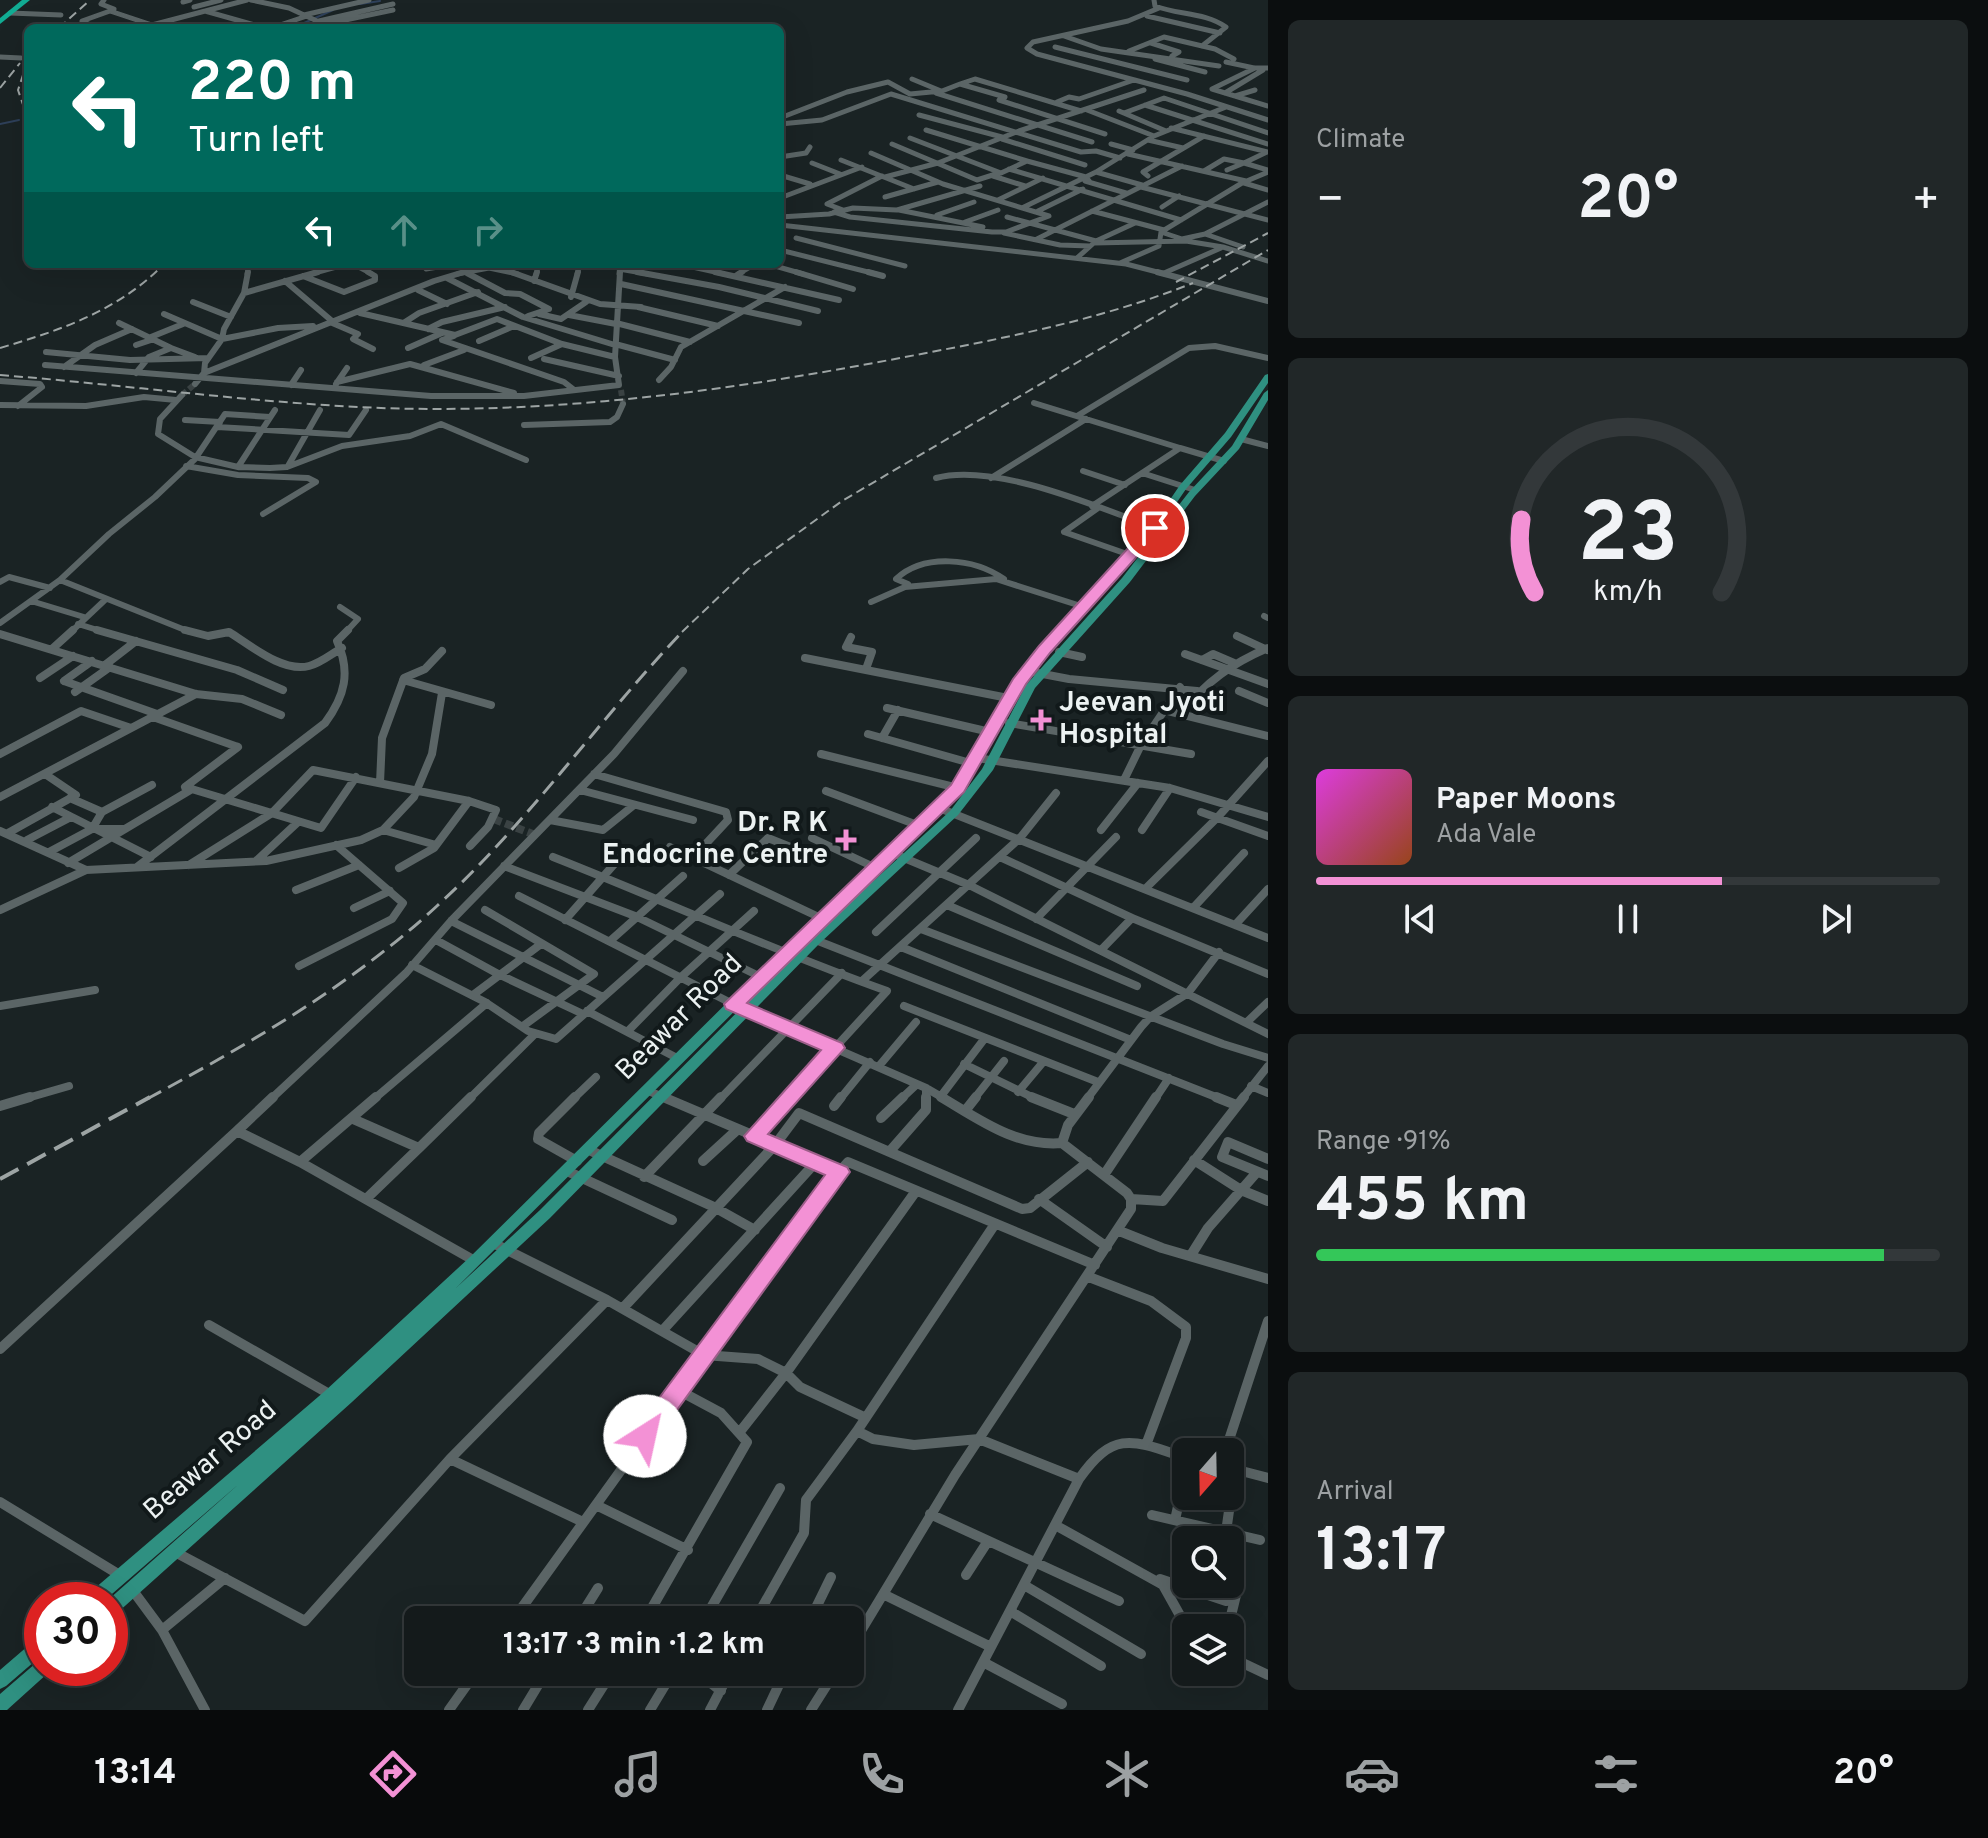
<!DOCTYPE html>
<meta charset="utf-8">
<style>
:root{--surface:#141a1b;--page:#212728;--text:#f1f3f6;--muted:#9da1a3;--line:#33383a;--accent:#f391d5}
body{margin:0;font-family:Overpass,sans-serif;background:var(--page);color:var(--text);height:100vh;display:flex;flex-direction:column;font-size:30px;white-space:nowrap}
*{box-sizing:border-box;margin:0}
p{font-size:26px;color:var(--muted)}
.icon{flex:none;width:44px;height:44px;fill:none;stroke:currentColor;stroke-width:2;stroke-linecap:round;stroke-linejoin:round}
.map{position:relative;flex:1;overflow:hidden}
.panel{display:flex;flex-direction:column;gap:20px;padding:20px;background:#0b0e0f;width:720px}
.panel>*{flex:none}
.banner{position:absolute;left:24px;top:24px;width:760px;height:244px;border-radius:12px;box-shadow:0 8px 32px #0002,0 0 0 2px var(--line);background:#00695c;color:#fff;overflow:hidden}
.needle{width:52px;rotate:200deg}
.tools{position:absolute;left:1172px;top:1438px;display:grid;gap:16px}
.tools a{display:grid;place-items:center;width:72px;height:72px;border-radius:12px;background:var(--surface);box-shadow:0 8px 32px #0002,0 0 0 2px var(--line);font-size:40px}
.speed{position:absolute;left:24px;top:1582px;display:flex;gap:16px;font-size:40px;font-weight:700;text-align:center}
.speed>*{display:grid;place-content:center;width:104px;height:104px;border-radius:50%;background:var(--surface);box-shadow:0 8px 32px #0002,0 0 0 2px var(--line);line-height:1}
.speed .limit{border:12px solid #d22;background:#fff;color:#111}
.pin{position:absolute;display:grid;place-items:center;width:68px;height:68px;color:#fff;margin:-34px;border:4px solid #fff;border-radius:50%;box-shadow:0 2px 8px #0007}
.me{position:absolute;width:88px;margin:-44px;rotate:35deg;stroke-linejoin:round;filter:drop-shadow(0 0 6px #0008)}
.turn{display:flex;align-items:center;gap:28px;height:168px;padding:0 32px;font-size:36px}
.turn .icon{width:104px;height:104px;stroke-width:2.5}
.turn b{display:block;font-size:56px;line-height:68px}
.lanes{display:flex;align-items:center;height:76px;padding:0 32px;background:#0003;justify-content:center;gap:40px;direction:ltr}
.lanes .off{opacity:.35}
.big{font-size:60px;font-weight:700;line-height:1.1}
.panel .card{flex:1;display:flex;flex-direction:column;justify-content:center;gap:12px;min-width:0;padding:0 28px;border-radius:12px;background:var(--page)}
.panel .dial{align-items:center;gap:0}
.dial svg{height:208px;overflow:visible;fill:none;stroke:var(--line);stroke-width:7;stroke-linecap:round;text-anchor:middle}
.dial text{fill:var(--text);stroke:none}
.song{display:flex;align-items:center;gap:24px}
.cover{width:96px;height:96px;border-radius:12px;background:linear-gradient(135deg,hsl(300 70% 55%),hsl(20 70% 35%))}
.played{height:8px;border-radius:4px;background:linear-gradient(90deg,var(--accent) 65%,var(--line) 65%)}
.keys{display:flex;justify-content:space-around;direction:ltr}
.heat{display:flex;justify-content:space-between;align-items:center;font-size:44px;direction:ltr}
.charge{height:12px;border-radius:6px;background:linear-gradient(90deg,#34c759 91%,var(--line) 0)}
.trip{position:absolute;left:404px;top:1606px;width:460px;height:80px;border-radius:12px;background:var(--surface);box-shadow:0 8px 32px #0002,0 0 0 2px var(--line);font-weight:700;line-height:80px;text-align:center}
.dock{display:flex;height:128px;justify-content:space-around;align-items:center;background:#080a0b;color:var(--muted)}
.dock .icon{width:56px;height:56px}
.dock .current{color:var(--accent)}
.dock b{font-size:36px;color:var(--text)}
main{display:flex;flex:1;min-height:0}
.map>svg:first-child{display:block}
.lines{fill:none;stroke-linecap:round;stroke-linejoin:round}
.stream{stroke:#2e405a;stroke-width:2}
.street-tunnel-far1{stroke:#3a4243;stroke-width:6;stroke-dasharray:6 3;stroke-linecap:butt}
.street-tunnel{stroke:#3a4243;stroke-width:8;stroke-dasharray:8 4;stroke-linecap:butt}
.street-far3{stroke:#5b6566;stroke-width:5}
.street-far2{stroke:#5b6566;stroke-width:6}
.street-far1{stroke:#5b6566;stroke-width:8}
.street{stroke:#5b6566;stroke-width:10}
.primary{fill:#2f9081;fill-rule:evenodd}
.highway{fill:#11ac93;fill-rule:evenodd}
.rail-far2{stroke:#9da4a4;stroke-width:2;stroke-dasharray:9 5;stroke-linecap:butt}
.rail-far1{stroke:#9da4a4;stroke-width:3;stroke-dasharray:16 8;stroke-linecap:butt}
.rail{stroke:#9da4a4;stroke-width:4;stroke-dasharray:21 10;stroke-linecap:butt}
.route{fill:#f391d5;stroke:#9e5e8a;stroke-width:2}
.poi-dot{fill:#f391d5;stroke:#11191a;stroke-width:3}
.labels{text-anchor:middle;dominant-baseline:central;stroke-width:8;stroke-linejoin:round;paint-order:stroke}
.poi-label{font-size:28px;font-weight:bold;fill:#ecf2f2;stroke:#11191a;text-anchor:start}
.street-label{font-size:28px;fill:#ecf2f2;stroke:#11191a}
</style>
<main>
<div class="map">
<svg width="1268" height="1710" viewBox="0 0 1268 1710">
<rect width="100%" height="100%" fill="#1a2324"/>
<g class="lines">
<!-- stream -->
<path class="stream" d="M360 4 380 1
M293 28 333 10
M0 124 19 120"/>
<!-- street-tunnel-far1 -->
<path class="street-tunnel-far1" d="M621 390 623 404
M182 395 195 384"/>
<!-- street-tunnel -->
<path class="street-tunnel" d="M494 819 535 835"/>
<!-- street-far3 -->
<path class="street-far3" d="M104 0 101 4 114 9 110 11 152 25 247 0
M251 0 289 8 332 28
M1154 0 1155 6C1178 15 1205 12 1226 27L1202 46
M183 2 190 0
M194 7 221 0
M1159 8 1128 21 1033 42 1027 48 1037 54 1187 94 1268 120
M205 11 265 28
M10 13 61 15
M304 15 369 0
M1147 16 1220 33
M319 21 393 4
M326 24 393 10
M97 28 82 21 110 11
M271 28 307 16
M1064 36 1101 49 1219 66
M1151 43 1179 52 1172 56
M1055 47 1187 80
M1129 51 1164 37 1215 49 1234 59
M0 57 21 58
M1155 59 1205 72
M1226 62 1254 68
M912 79 941 91
M960 84 975 79 1081 111
M1212 89 1255 68H1268
M1212 89 1268 106
M936 93 1092 142
M1225 93 1263 70
M1235 96 1255 90
M999 100 1105 134
M1057 102 1069 97 1079 99 1134 80
M1145 105 1268 144
M1087 110 1154 136
M1119 111 1166 131
M1124 113 1164 98 1268 133
M919 115 1002 137
M780 118 847 92 888 82 910 94 942 91 960 84 1005 97
M780 124 822 120 891 94 1081 152 1096 151 1120 158
M1171 128 1268 152
M910 138 1001 173 1027 161 926 130
M1002 139 1085 165
M1148 140 1183 148
M892 144 977 180 999 173
M1111 144 1133 150
M1267 152 1244 163 1268 170
M1128 154 1246 181
M780 157 806 153 810 147
M841 160 914 189
M1027 161 1086 177 1090 182
M812 163 840 174
M1009 169 1181 220
M1204 171 1224 159 1244 163 1227 170
M1096 172 1142 185
M780 175 810 184
M993 176 1025 186
M1148 176 1143 172 1204 136
M885 177 938 163 1019 131 1144 90
M1085 181 1126 193
M1244 183 1268 190
M1141 187 1268 220
M885 197 938 182
M780 198 862 167
M998 200 1043 178
M1024 207 1096 172 1154 136 1226 107
M1162 207 1179 196
M843 210 827 204 882 176
M899 210 983 227
M1038 211 1083 189
M1092 211 1164 230
M834 212 850 217 992 232H1006L1049 216 943 184 871 153
M937 215 974 202
M780 217 829 214 853 208 897 210 980 186
M1007 217 1096 241
M965 222 998 210
M780 225 1126 264 1165 274
M1161 232 1182 239 1205 234 1243 247
M1004 233 1060 245 1090 246
M1205 234 1268 202
M796 238 905 266
M1037 239 1182 166
M1094 243 1186 241 1223 247 1268 261
M780 250 876 274
M1077 258 1096 241 1135 223
M1120 263 1159 246 1161 232 1242 183 1268 172
M353 264 372 274
M422 264 426 269 456 264
M581 264 620 265
M679 264 724 274
M768 264 803 274
M619 269 648 274
M1164 273 1221 248
M247 274 249 264
M311 274 347 264
M457 274 489 268 518 274
M536 274 539 264
M577 274 580 264
M619 274 620 264
M738 274 755 264"/>
<!-- street-far2 -->
<path class="street-far2" d="M511 272 600 304 641 307
M637 272 719 287 818 311
M715 272 839 300
M796 272 853 289
M868 272 883 276
M1157 272 1268 301
M467 273 505 293 520 294 549 309 528 316
M737 275 742 272
M303 276 344 292 375 280V276L368 272
M447 278 523 317 615 345
M285 281 332 321
M534 281 537 272
M621 284 799 323
M418 290 447 304
M244 293 248 272
M571 297 578 272
M193 302 231 317
M638 307 718 326
M360 313 455 335 497 319 562 344 615 357
M164 314 222 339 278 328 313 326
M539 314 561 319 586 302
M569 315 616 324
M330 322 358 334 353 339 373 349
M405 322 419 313 478 292
M119 323 171 348 149 357 136 373
M616 323 690 342
M428 329 442 322 505 307
M454 336 442 340 564 382 573 389
M151 337 183 324
M479 341 514 326
M615 344 675 360
M136 345 154 339
M171 348 195 357
M408 348 442 333
M46 352 130 360 208 358
M531 358 562 344
M544 359 619 376
M45 365 431 396H524L619 385 615 357 620 272
M424 365 464 350
M64 367 95 345 132 329
M204 373 434 281 464 272
M659 380 671 367 681 347 785 287
M0 381 40 384 42 387 18 406
M337 382 410 364 514 393
M195 384 204 373 205 363 222 339 224 329 244 293 318 272
M336 384 347 368
M291 385 301 370
M182 395 160 419 158 434 195 457 238 467 270 468 287 467 342 446 410 436 441 424 526 460
M1034 403 1180 448
M0 405 86 406 144 397 176 400
M1077 416 1189 348 1215 346 1268 358
M185 420 220 422
M524 425 610 422 617 417 623 404
M217 427 349 435 366 410
M1241 439 1268 446
M186 466 238 475 308 478 316 482 263 514
M288 466 320 410
M238 467 275 410
M1083 471 1125 485
M1142 473 1195 490
M936 478C994 462 1098 507 1155 528
M991 478 1086 419
M1092 506 1180 448 1224 461
M1098 508 1064 532 1130 555
M60 580 190 632
M0 582 9 577 50 588
M908 584 896 579C924 553 974 558 1004 579
M31 601 84 617
M871 602 905 587 996 579 1084 607
M340 607 358 619 346 632
M1264 616 1268 618
M0 623 60 580 109 534 155 497 195 459 225 414 270 417
M78 624 104 632
M71 632 106 599"/>
<!-- street-far1 -->
<path class="street-far1" d="M97 630 237 670 283 690
M185 630 208 636 229 632C250 645 283 673 309 666 321 663 331 654 342 648
M0 634 196 694 242 699 281 715
M1237 636 1267 650
M851 637 846 647 872 652 866 669
M52 649 73 630
M1059 652 1082 657
M1185 654 1268 684
M805 658 1008 698
M1202 660 1213 654 1234 663
M105 665 136 641
M1027 671 1069 679 1197 691
M40 678 73 656
M403 680 491 705
M64 681 157 714
M64 681 92 661
M1239 691 1268 703
M75 692 110 667
M887 708 990 732
M1164 710 1268 736
M1182 713C1205 682 1233 663 1268 648
M153 717 238 747
M1009 723 1191 754
M868 734 974 764
M882 738 898 710
M0 754 81 711 131 728
M821 754 958 788
M977 758 1170 788 1268 817
M594 774 726 812 728 820 701 849 712 856 704 863
M1124 780 1141 745 1180 687
M380 783 382 738 404 678 425 669 442 651
M185 787 321 828 356 777
M185 787 238 747
M580 790 693 820
M826 791 920 826
M0 797 196 694
M70 798 102 812 152 785
M52 807 151 857
M939 808 1268 938
M102 812 92 829H123
M1201 812 1268 836
M550 820 603 830 634 805
M383 830 436 845
M1101 830 1138 783
M1142 830 1170 788
M0 831 86 870
M8 833 76 795 45 774
M812 838 876 868
M27 840 71 817
M670 847 823 919
M49 852 92 829
M892 853 969 885 1268 1034
M553 857C665 901 774 951 887 991L788 1099
M1000 857 1132 918 1101 950
M256 861 298 822
M68 863 192 789
M189 865 272 813 313 770 469 801 496 810 488 827 470 846
M504 866 635 916 761 977
M137 867 325 723C345 696 351 672 337 641L348 630
M399 868 434 848 469 801
M729 875 768 838 793 848
M1145 889 1217 818 1268 761
M296 890 359 865
M519 896 733 1004 926 1088 945 1099
M947 905 1137 986
M354 908 390 891
M1193 908 1244 853
M0 910 86 870 266 861 361 840 383 830 414 797 432 754 442 693
M485 910 594 974 523 1026
M1132 918 1268 974
M1036 919 1116 837
M565 920 624 853
M451 921 603 997
M1235 925 1268 889
M921 929 1223 1044 1268 1058
M876 932 976 838
M813 939 1221 1099
M436 940 500 975 583 1014
M610 941 683 876
M901 947 1131 1040
M412 965 485 1002 528 1031 556 1039 720 894
M299 966 392 919 403 903 336 845
M862 981 1020 838 1056 793
M473 995 541 944
M0 1006 95 990
M904 1006 1098 1082
M587 1011 679 1059
M1247 1022 1268 1002
M628 1031 680 978 754 911
M964 1064 1036 1099
M879 1066 916 1022
M1251 1086 1268 1093
M926 1088V1099
M646 1090 668 1099
M1018 1092 1044 1061
M941 1096 985 1038
M24 1099 69 1086
M271 1099 406 973 451 921 614 754 683 671
M374 1099 487 1003
M469 1099 535 1034
M573 1099 596 1077
M720 1099 842 973
M840 1099 870 1062
M901 1099 917 1084
M974 1099 1004 1061
M1087 1099 1141 1027 1150 1017 1188 993 1219 952
M1155 1099 1169 1078
M1242 1099 1268 1066"/>
<!-- street -->
<path class="street" d="M273 1097 237 1131 300 1162 475 1261
M575 1097 539 1133 538 1139 577 1161
M663 1097 839 1172 848 1162 1095 1265
M941 1097C980 1120 1016 1147 1062 1143
M1031 1097 1074 1114
M1216 1097 1236 1105
M0 1106 30 1097
M834 1106 841 1097
M965 1111 976 1097
M881 1118 903 1097
M353 1119 419 1148 471 1097
M754 1136 790 1097
M589 1150 714 1207 755 1230
M890 1151 926 1110V1097
M1268 1159 1228 1142 1222 1157 1268 1176
M1194 1160 1241 1190 1268 1201
M703 1161 738 1129
M300 1162 376 1097
M567 1171 672 1220
M839 1172 704 1355 758 1359 786 1373 800 1387 864 1417
M1104 1175 1156 1097
M644 1177 721 1097
M366 1199 419 1148
M1039 1199 1107 1247
M1131 1199 1163 1201 1244 1097
M1117 1230 1162 1248 1268 1279
M493 1243 607 1300 704 1355 513 1620
M1191 1255 1208 1228 1257 1172
M1089 1277 1151 1301 1186 1327V1338L1146 1445
M623 1308 775 1145 799 1113 1022 1209 1030 1208 1088 1162
M209 1325 331 1395
M663 1330 816 1162
M0 1349 237 1131
M857 1431 873 1439 914 1445 979 1439 1079 1479
M739 1433 786 1373 916 1191
M1225 1452 1268 1321
M450 1459 583 1522
M1230 1468 1268 1478
M0 1502 123 1577
M596 1505 688 1550
M930 1514 1119 1601
M1152 1515 1260 1540
M1175 1520 1186 1470
M1055 1525 1163 1585 1187 1628
M1226 1532 1235 1469
M175 1552 305 1621 450 1459 607 1300
M966 1575 988 1541
M1160 1579 1226 1601 1235 1599
M1024 1585 1141 1654
M131 1588 162 1630 205 1710
M885 1595 991 1647
M1010 1611 1101 1666
M578 1620 598 1588
M645 1620 747 1442 721 1413 678 1390
M704 1620 780 1488
M755 1620 804 1533 806 1500 857 1431 995 1224
M810 1620 831 1577
M1228 1628 1237 1591
M162 1630 225 1578
M850 1649 955 1475 1131 1209V1199L1127 1193 1062 1143 1068 1125 1089 1097
M1230 1657 1268 1675
M983 1662 1062 1704
M697 1672 721 1691
M449 1710 476 1672
M523 1710 546 1672
M588 1710 612 1672
M650 1710 673 1672
M710 1710 730 1672
M767 1710 785 1672
M811 1710 835 1672
M958 1710 1079 1479C1114 1429 1133 1440 1186 1458"/>
<!-- primary -->
<path class="primary" d="M1268 374V383L1231 437 1186 489 1158 530 1048 651 1023 683 980 764 951 802 766 980 456 1288 540 1210 812 937 950 811 982 769 1026 685 1122 578 1189 492 1232 446 1264 393 1268 390V400L1239 449 1195 496 1130 582 1035 688 993 770 958 815 820 943 550 1218 352 1402 116 1614 110 1616V1600H108L240 1483 105 1600H84L87 1595 325 1391 470 1257 756 974 943 798 969 763 1014 680 1040 647 1152 526 1180 485 1225 433 1265 375Z
M42 1637V1655L6 1686 0 1689V1670L36 1639Z
M42 1660V1668H51L48 1673 7 1710H0V1694L36 1663Z"/>
<!-- highway -->
<path class="highway" d="M22 0H30L0 24V18Z"/>
<!-- rail-far2 -->
<path class="rail-far2" d="M59 28 90 0
M28 60 18 90 28 119
M0 88 20 63
M1176 282 1268 233
M0 348C61 330 118 311 164 264
M0 375C127 385 254 403 381 408 556 414 728 391 900 358 999 339 1098 321 1193 283
M682 632 748 569 842 501 1268 250"/>
<!-- rail-far1 -->
<path class="rail-far1" d="M147 1099C250 1043 351 986 438 905 529 822 599 719 684 630"/>
<!-- rail -->
<path class="rail" d="M0 1179 150 1097"/>
</g>
<!-- route -->
<path class="route" d="M1155 523 1162 528 1160 531 1050 653 1026 684 964 792 747 1003 842 1043 845 1048 768 1134 847 1167 850 1172 653 1443 645 1445 636 1443 633 1436 636 1429 825 1175 747 1141 744 1136 821 1050 726 1009 724 1004 951 785 1013 679 1039 646 1149 525Z"/>
<!-- markers -->
<g class="poi-dot">
<path d="M1037 708h8v8h8v8h-8v8h-8v-8h-8v-8h8z"/>
<path d="M842 828h8v8h8v8h-8v8h-8v-8h-8v-8h8z"/>
</g>
<g class="labels">
<!-- poi labels -->
<g class="poi-label">
<text x="1059" y="704">Jeevan Jyoti<tspan x="1059" dy="32">Hospital</tspan></text>
<text x="828" y="824" text-anchor="end">Dr. R K<tspan x="828" dy="32">Endocrine Centre</tspan></text>
</g>
<!-- street labels -->
<g class="street-label">
<text transform="translate(680 1018) rotate(-45)">Beawar Road</text>
<text transform="translate(211 1461) rotate(-41)">Beawar Road</text>
</g>
</g>
</svg>
<div class="tools">
<a><svg class="needle" viewBox="-14 -14 28 28"><path d="M0-13l5 13h-10z" fill="#e53935"/><path d="M0 13l5-13h-10z" fill="#9da1a3"/></svg></a>
<a><svg class="icon" aria-label="search" viewBox="0 0 24 24"><circle cx="10" cy="10" r="6"/><path d="M15 15l6 6"/></svg></a>
<a><svg class="icon" aria-label="layers" viewBox="0 0 24 24"><path d="M12 4l9 5-9 5-9-5zM3 14l9 5 9-5"/></svg></a>
</div>
<div class="speed"><div class="limit">30</div></div>
<div class="pin" style="left:1155px;top:528px;background:#d93025"><svg class="icon" aria-label="arrive" viewBox="0 0 24 24"><path d="M6 21V4h12l-3 4 3 4H6"/></svg></div>
<svg class="me" style="left:645px;top:1436px" viewBox="-20 -20 40 40"><circle r="19" fill="#fff"/><path d="M0-13L10 11 0 6-10 11z" fill="#f391d5"/></svg>
<div class="trip">13:17 · 3 min · 1.2 km</div>
<div class="banner">
<div class="turn"><svg class="icon" aria-label="left" viewBox="0 0 24 24"><path d="M17 20v-9H6M10 6l-5 5 5 5"/></svg><div><b>220 m</b>Turn left</div></div>
<div class="lanes"><svg class="icon" aria-label="left" viewBox="0 0 24 24"><path d="M17 20v-9H6M10 6l-5 5 5 5"/></svg><svg class="icon off" aria-label="ahead" viewBox="0 0 24 24"><path d="M12 20V5M6 11l6-6 6 6"/></svg><svg class="icon off" aria-label="right" viewBox="0 0 24 24"><path d="M7 20v-9h11M14 6l5 5-5 5"/></svg></div>
</div>
</div>
<section class="panel">
<div class="card"><p>Climate</p>
<div class="heat"><a>−</a><b class="big">20°</b><a>+</a></div>
</div>
<div class="card dial"><svg viewBox="0 0 100 80">
<path d="M14 69A42 42 0 1 1 86 69"/>
<path d="M14 69A42 42 0 0 1 9 41" stroke="#f391d5"/>
<text x="50" y="56" font-size="32" font-weight="700">23</text>
<text x="50" y="72" font-size="11">km/h</text>
</svg></div>
<div class="card">
<div class="song"><i class="cover"></i><div><b>Paper Moons</b><p>Ada Vale</p></div></div>
<div class="played"></div>
<div class="keys"><svg class="icon" aria-label="previous" viewBox="0 0 24 24"><path d="M18 5L8 12l10 7zM5 5v14"/></svg><svg class="icon" aria-label="pause" viewBox="0 0 24 24"><path d="M8 5v14M16 5v14"/></svg><svg class="icon" aria-label="next" viewBox="0 0 24 24"><path d="M6 5l10 7-10 7zM19 5v14"/></svg></div>
</div>
<div class="card"><p>Range · 91%</p><b class="big">455 km</b><div class="charge"></div></div>
<div class="card"><p>Arrival</p><b class="big">13:17</b></div>
</section>
</main>
<nav class="dock">
<b>13:14</b>
<svg class="icon current" aria-label="directions" viewBox="0 0 24 24"><path d="M12 3l9 9-9 9-9-9zM9 14v-3h6M13 9l2 2-2 2"/></svg>
<svg class="icon" aria-label="music" viewBox="0 0 24 24"><path d="M9 18V5l10-2v13"/><circle cx="6" cy="18" r="3"/><circle cx="16" cy="16" r="3"/></svg>
<svg class="icon" aria-label="phone" viewBox="0 0 24 24"><path d="M5 4h4l2 5-3 2q2 4 5 5l2-3 5 2v4C11 20 4 13 5 4z"/></svg>
<svg class="icon" aria-label="climate" viewBox="0 0 24 24"><path d="M12 3v18M4 7l16 10M4 17L20 7"/></svg>
<svg class="icon" aria-label="car" viewBox="0 0 24 24"><path d="M5 17H2v-5l4-1 3-4h7l3 4 3 1v5h-3M9 17h6M6 11h13"/><circle cx="7" cy="17" r="2"/><circle cx="17" cy="17" r="2"/></svg>
<svg class="icon" aria-label="filters" viewBox="0 0 24 24"><path d="M4 7h16M4 17h16"/><circle cx="9" cy="7" r="2"/><circle cx="15" cy="17" r="2"/></svg>
<b>20°</b>
</nav>
